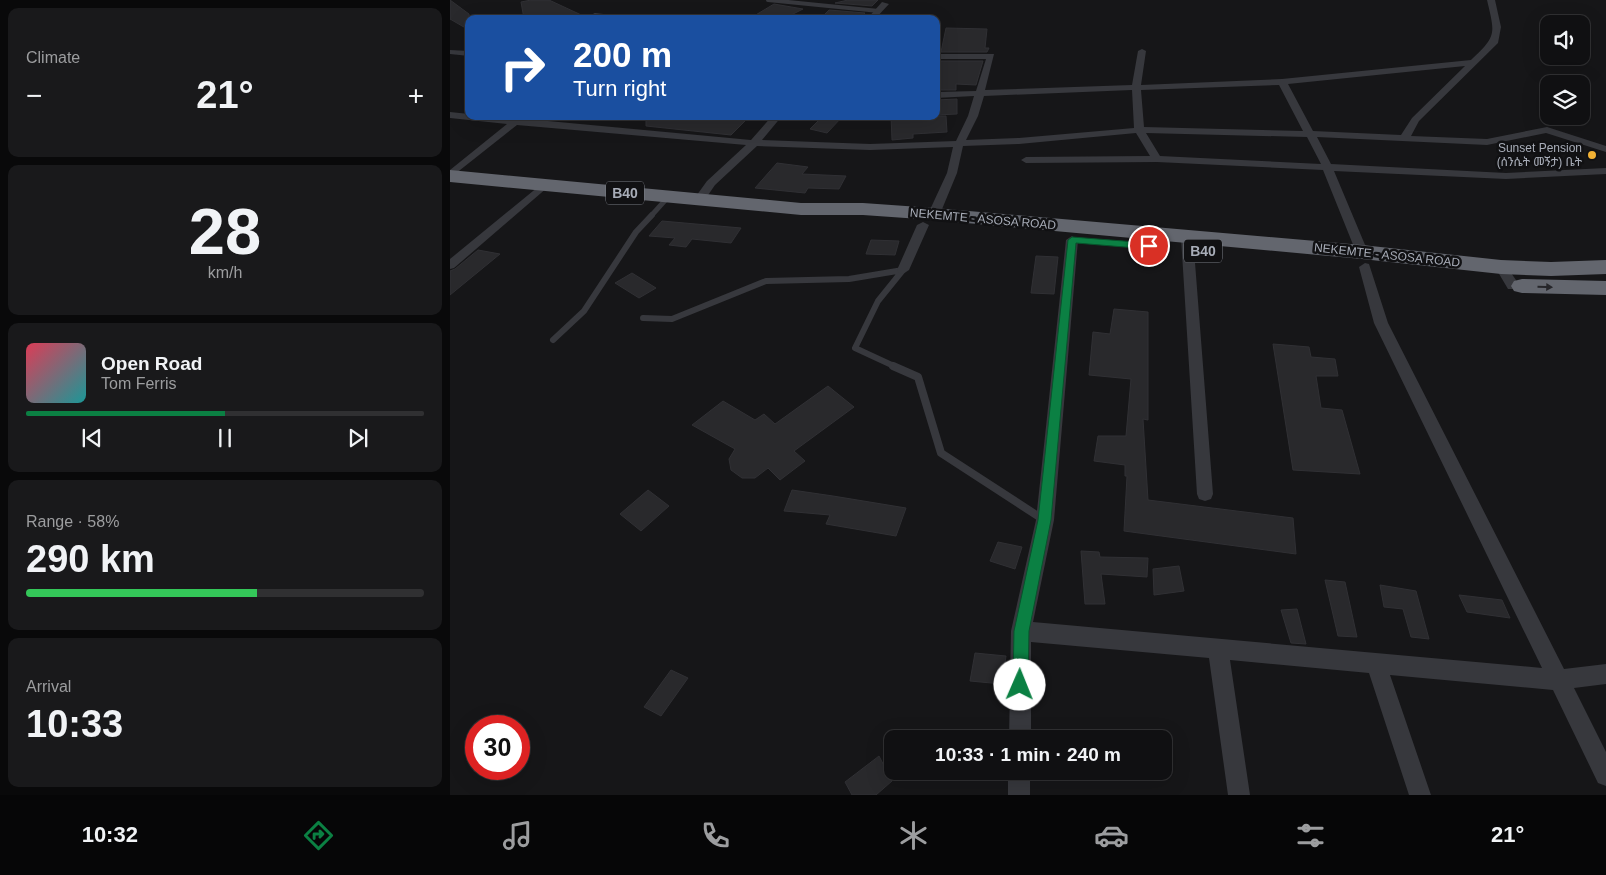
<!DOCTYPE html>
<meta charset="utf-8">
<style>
:root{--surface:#101012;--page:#19191b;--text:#f1f3f6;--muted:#9c9d9f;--line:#303032;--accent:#0b8043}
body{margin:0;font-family:Helvetica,"Noto Sans Ethiopic",sans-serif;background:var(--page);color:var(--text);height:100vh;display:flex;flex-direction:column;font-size:19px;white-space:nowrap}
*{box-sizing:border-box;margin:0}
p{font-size:16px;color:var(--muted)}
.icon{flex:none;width:28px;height:28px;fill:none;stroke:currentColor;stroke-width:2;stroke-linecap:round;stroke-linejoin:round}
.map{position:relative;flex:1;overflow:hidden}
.side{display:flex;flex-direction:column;gap:8px;padding:8px;background:#09090a;width:450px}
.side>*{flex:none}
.hud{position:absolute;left:15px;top:15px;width:475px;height:105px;border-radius:10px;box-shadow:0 5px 20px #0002,0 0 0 1px var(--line);background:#1a4fa0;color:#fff;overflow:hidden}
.buttons{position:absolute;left:1090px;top:15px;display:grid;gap:10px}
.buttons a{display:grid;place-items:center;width:50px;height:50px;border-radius:10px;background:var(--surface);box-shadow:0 5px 20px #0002,0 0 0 1px var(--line);font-size:25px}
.speed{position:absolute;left:15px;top:715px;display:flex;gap:10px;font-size:25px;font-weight:700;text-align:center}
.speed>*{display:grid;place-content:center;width:65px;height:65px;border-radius:50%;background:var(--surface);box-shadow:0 5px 20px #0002,0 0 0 1px var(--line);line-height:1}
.speed .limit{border:8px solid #d22;background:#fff;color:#111}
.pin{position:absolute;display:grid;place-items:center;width:42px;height:42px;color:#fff;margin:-21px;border:2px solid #fff;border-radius:50%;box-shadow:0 1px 5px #0007}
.me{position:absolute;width:55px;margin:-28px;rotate:1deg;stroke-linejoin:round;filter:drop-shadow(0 0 4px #0008)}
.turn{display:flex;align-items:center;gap:18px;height:105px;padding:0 25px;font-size:22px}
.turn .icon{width:65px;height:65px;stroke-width:2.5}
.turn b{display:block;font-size:35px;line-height:42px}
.big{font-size:38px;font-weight:700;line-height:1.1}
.side .widget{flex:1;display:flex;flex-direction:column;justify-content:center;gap:8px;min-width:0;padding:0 18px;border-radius:10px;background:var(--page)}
.side .dial{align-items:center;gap:0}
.dial b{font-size:65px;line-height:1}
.song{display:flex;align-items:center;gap:15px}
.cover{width:60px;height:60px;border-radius:8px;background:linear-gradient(135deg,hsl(350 70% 55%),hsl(180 70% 35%))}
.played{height:5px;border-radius:2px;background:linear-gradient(90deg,var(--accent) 50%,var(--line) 50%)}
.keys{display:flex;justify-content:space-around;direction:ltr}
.heat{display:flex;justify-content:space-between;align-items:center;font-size:28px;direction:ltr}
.charge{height:8px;border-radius:4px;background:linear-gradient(90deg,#34c759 58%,var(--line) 0)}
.trip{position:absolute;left:434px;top:730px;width:288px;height:50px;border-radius:10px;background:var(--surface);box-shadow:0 5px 20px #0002,0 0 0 1px var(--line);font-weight:700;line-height:50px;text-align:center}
.dock{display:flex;height:80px;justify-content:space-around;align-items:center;background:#060607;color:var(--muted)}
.dock .icon{width:35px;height:35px}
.dock .selected{color:var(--accent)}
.dock b{font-size:22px;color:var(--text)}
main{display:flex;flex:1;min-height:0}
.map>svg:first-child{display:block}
.building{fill:#29292c;stroke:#303034}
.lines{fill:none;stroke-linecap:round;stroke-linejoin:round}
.lane-far3{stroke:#37383d;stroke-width:4}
.lane-far2{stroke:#37383d;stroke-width:5}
.lane-far1{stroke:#37383d;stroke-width:6}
.lane{stroke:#37383d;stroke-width:8}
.street{fill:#37383d;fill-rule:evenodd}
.highway{fill:#63666e;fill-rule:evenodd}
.oneway{fill:#26262a}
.route{fill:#0b8043;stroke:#07532c}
.poi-dot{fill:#f2b134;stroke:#111113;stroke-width:2}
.labels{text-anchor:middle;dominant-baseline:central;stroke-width:5;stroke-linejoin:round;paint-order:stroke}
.far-poi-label{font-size:12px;fill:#a8adb8;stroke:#111113;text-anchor:end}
.far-street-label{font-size:12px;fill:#a8adb8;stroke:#111113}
.shield{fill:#111113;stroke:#7b7e86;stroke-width:1}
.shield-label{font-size:14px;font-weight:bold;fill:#a8adb8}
</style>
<main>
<section class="side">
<div class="widget"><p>Climate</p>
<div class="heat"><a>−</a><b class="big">21°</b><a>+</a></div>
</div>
<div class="widget dial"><b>28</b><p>km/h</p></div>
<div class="widget">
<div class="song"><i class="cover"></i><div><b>Open Road</b><p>Tom Ferris</p></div></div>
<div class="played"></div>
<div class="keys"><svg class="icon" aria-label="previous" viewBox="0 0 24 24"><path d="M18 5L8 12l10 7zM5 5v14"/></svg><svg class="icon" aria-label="pause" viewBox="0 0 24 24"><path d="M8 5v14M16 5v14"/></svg><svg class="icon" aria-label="next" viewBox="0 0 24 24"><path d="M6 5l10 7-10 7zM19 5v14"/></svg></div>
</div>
<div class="widget"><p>Range · 58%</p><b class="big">290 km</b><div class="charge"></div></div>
<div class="widget"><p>Arrival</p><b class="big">10:33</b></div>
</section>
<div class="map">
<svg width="1156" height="795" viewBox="0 0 1156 795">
<rect width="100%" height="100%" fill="#161618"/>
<!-- building -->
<path class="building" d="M0 0 19 14V30L0 19Z
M81 0H99L140 19H74L71 2Z
M398 0H428L422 6 385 3Z
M324 4 353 9 333 19H299Z
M379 10 415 13 409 19H370Z
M496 28 537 29 535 48H539L537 52H491Z
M489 61H533L526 85 506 84V90H486Z
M507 99V114L486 115V100Z
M196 116H300L281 135 196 126Z
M373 116H393L377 133 360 129Z
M441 116H496L497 132 463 134V138L442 140Z
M327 163 358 167 352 174 396 176 389 189 358 188 355 193 305 188Z
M212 221 291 228 281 243 242 239 236 247 219 245 225 238 199 236Z
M421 240 449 241 445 255 416 254Z
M28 250 50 254 0 295V271L5 269Z
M586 256 608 257 604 294 581 293Z
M182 273 206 288 189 298 165 283Z
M664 309 698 312V420L693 419 698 500 843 518 846 554 674 531 677 476H675V465L644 461 648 436H676L681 379 639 375 643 332 660 334Z
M823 344 859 347 861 357 885 359 888 376H866L871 408 892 410 910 474 843 470Z
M378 386 404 407 344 451 355 461 330 480 318 468 305 478H292L281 470 279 459 285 449 242 425 273 401 305 420 314 414 325 424Z
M198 490 219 506 191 531 170 514Z
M342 490 383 496 456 508 446 536 376 524 380 515 334 511Z
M548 542 572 547 565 569 540 561Z
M631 551 649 552 650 557 698 558 697 577 651 574 655 604H635Z
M729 566 734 591 704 595 703 569Z
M875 580 895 582 907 637 888 636Z
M930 585 966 591 979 639 961 637 953 609 934 607Z
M1009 595 1052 600 1060 618 1017 612Z
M847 609 856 644 841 643 831 610Z
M525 653 556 656 552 684 520 681Z
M221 670 238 678 211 716 194 707Z
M429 756 442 781 426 795H402L395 782Z"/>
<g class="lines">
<!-- lane-far3 -->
<path class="lane-far3" d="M318 0 429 11
M145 15 178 19"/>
<!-- lane-far2 -->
<path class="lane-far2" d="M201 216 219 196"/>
<!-- lane-far1 -->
<path class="lane-far1" d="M193 318 222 319 316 281 399 279 453 270
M103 340 134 311 186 232 202 215
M446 367 405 348 428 301 453 270"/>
<!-- lane -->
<path class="lane" d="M443 366 468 377 491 453 594 520"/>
<!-- street -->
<path class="street" d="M1037 0H1045L1051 27 1048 43 969 121 961 136 1037 139 1097 127 1156 146V152L1096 133 1037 145 867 137 881 164 1056 173 1156 168V174L1056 179 884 171 918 252 912 256 906 252 873 170 707 162 576 163 571 160 576 157 700 156 686 133 569 144 513 146 507 173 490 214 484 217 478 214 497 173 503 147 420 150 307 146 265 185 254 201 250 202 244 199 257 181 296 145 67 125 0 178V170L57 124 0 118V112L19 114V116L66 118 301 140 322 116H332L312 140 420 144 506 141 518 116 524 96 486 98V92L526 91 536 59H486V54H544L535 90 682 85 688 51 692 49 696 51 691 85 832 79 1021 60C1047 36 1045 34 1037 0ZM1015 66 962 118 951 135 863 131 838 84ZM829 85 853 131 694 127 691 90ZM682 90 684 128 569 138 516 140 528 116 534 96ZM696 133 857 137 871 164 710 156Z
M432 2 439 4 425 19H417Z
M0 50 19 51V56L0 54Z
M94 182 98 183V187L4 268 0 269V259Z
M473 222 479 225 459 270 453 274 449 273 447 270 467 225Z
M737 233 743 237 763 494 761 499 755 501 749 499 747 494 731 237Z
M622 236 628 240 604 520 583 622 1092 668 924 323 909 267 915 263 919 264 938 323 1114 669 1156 664V684L1124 688 1156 752V786L1148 783 1103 690 940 675 981 795H959L919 673 780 660 800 795H778L759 658 581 642V739H559L561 631 586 520 616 240Z
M1051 263 1055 264 1068 283 1069 286 1068 289H1058L1045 267Z
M558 771H580V795H558Z"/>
<!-- highway -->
<path class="highway" d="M0 170 351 203H413L484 208 912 245 1051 260 1101 262 1156 260V274L1101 276 1051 274 912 259 484 220 413 215H351L0 182Z
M1072 279 1156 281V295L1072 293 1064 291 1061 286 1064 281Z"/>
</g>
<!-- one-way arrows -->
<defs><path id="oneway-solid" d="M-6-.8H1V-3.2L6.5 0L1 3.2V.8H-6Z" transform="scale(1.25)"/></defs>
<use class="oneway" href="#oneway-solid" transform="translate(1095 287) rotate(2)"/>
<!-- route -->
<path class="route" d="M622 237 699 243 704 246 699 249 626 243 601 520 579 631 578 685 576 690 570 692 565 690 563 685 564 631 588 520 618 240Z"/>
<!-- markers -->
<circle class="poi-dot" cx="1142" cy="155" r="5"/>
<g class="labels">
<!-- far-poi labels -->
<g class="far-poi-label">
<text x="1132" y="148">Sunset Pension<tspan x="1132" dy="14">(ሰንሴት መኝታ) ቤት</tspan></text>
</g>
<!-- far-street labels -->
<g class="far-street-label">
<text transform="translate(533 219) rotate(5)">NEKEMTE - ASOSA ROAD</text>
<text transform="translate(937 255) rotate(6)">NEKEMTE - ASOSA ROAD</text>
</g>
<!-- shield labels -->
<g class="shield">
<rect x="156" y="181.5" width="38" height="23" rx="4"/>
<rect x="734" y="239.5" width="38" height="23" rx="4"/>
</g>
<g class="shield-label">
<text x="175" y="193">B40</text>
<text x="753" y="251">B40</text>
</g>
</g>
</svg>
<div class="buttons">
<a><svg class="icon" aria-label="sound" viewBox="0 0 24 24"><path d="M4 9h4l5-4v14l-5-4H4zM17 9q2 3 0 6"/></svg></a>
<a><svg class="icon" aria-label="layers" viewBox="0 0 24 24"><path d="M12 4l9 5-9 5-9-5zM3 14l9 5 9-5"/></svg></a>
</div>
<div class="speed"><div class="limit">30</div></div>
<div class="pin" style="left:699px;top:246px;background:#d93025"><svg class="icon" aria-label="arrive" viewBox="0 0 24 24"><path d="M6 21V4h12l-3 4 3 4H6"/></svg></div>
<svg class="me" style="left:570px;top:685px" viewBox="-20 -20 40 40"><circle r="19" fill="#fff"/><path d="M0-13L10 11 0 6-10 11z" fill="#0b8043"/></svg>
<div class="trip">10:33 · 1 min · 240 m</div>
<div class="hud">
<div class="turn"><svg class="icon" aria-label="right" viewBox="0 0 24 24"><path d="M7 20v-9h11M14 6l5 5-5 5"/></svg><div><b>200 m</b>Turn right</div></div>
</div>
</div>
</main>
<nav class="dock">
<b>10:32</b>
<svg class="icon selected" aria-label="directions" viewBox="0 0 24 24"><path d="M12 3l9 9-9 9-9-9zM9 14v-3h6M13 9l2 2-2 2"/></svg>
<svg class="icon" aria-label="music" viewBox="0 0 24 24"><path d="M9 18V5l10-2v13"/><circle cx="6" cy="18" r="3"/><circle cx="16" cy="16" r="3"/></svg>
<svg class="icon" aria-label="phone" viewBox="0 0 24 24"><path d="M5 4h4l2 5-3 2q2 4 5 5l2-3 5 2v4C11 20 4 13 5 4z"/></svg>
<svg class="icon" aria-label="climate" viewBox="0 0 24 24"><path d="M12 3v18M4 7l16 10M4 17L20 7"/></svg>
<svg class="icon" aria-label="car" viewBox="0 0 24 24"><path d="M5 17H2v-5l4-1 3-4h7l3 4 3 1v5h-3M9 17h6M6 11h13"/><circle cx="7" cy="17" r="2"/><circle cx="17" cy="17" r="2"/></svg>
<svg class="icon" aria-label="filters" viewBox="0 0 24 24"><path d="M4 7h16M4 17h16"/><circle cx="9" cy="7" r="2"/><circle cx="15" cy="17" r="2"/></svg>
<b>21°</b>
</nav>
